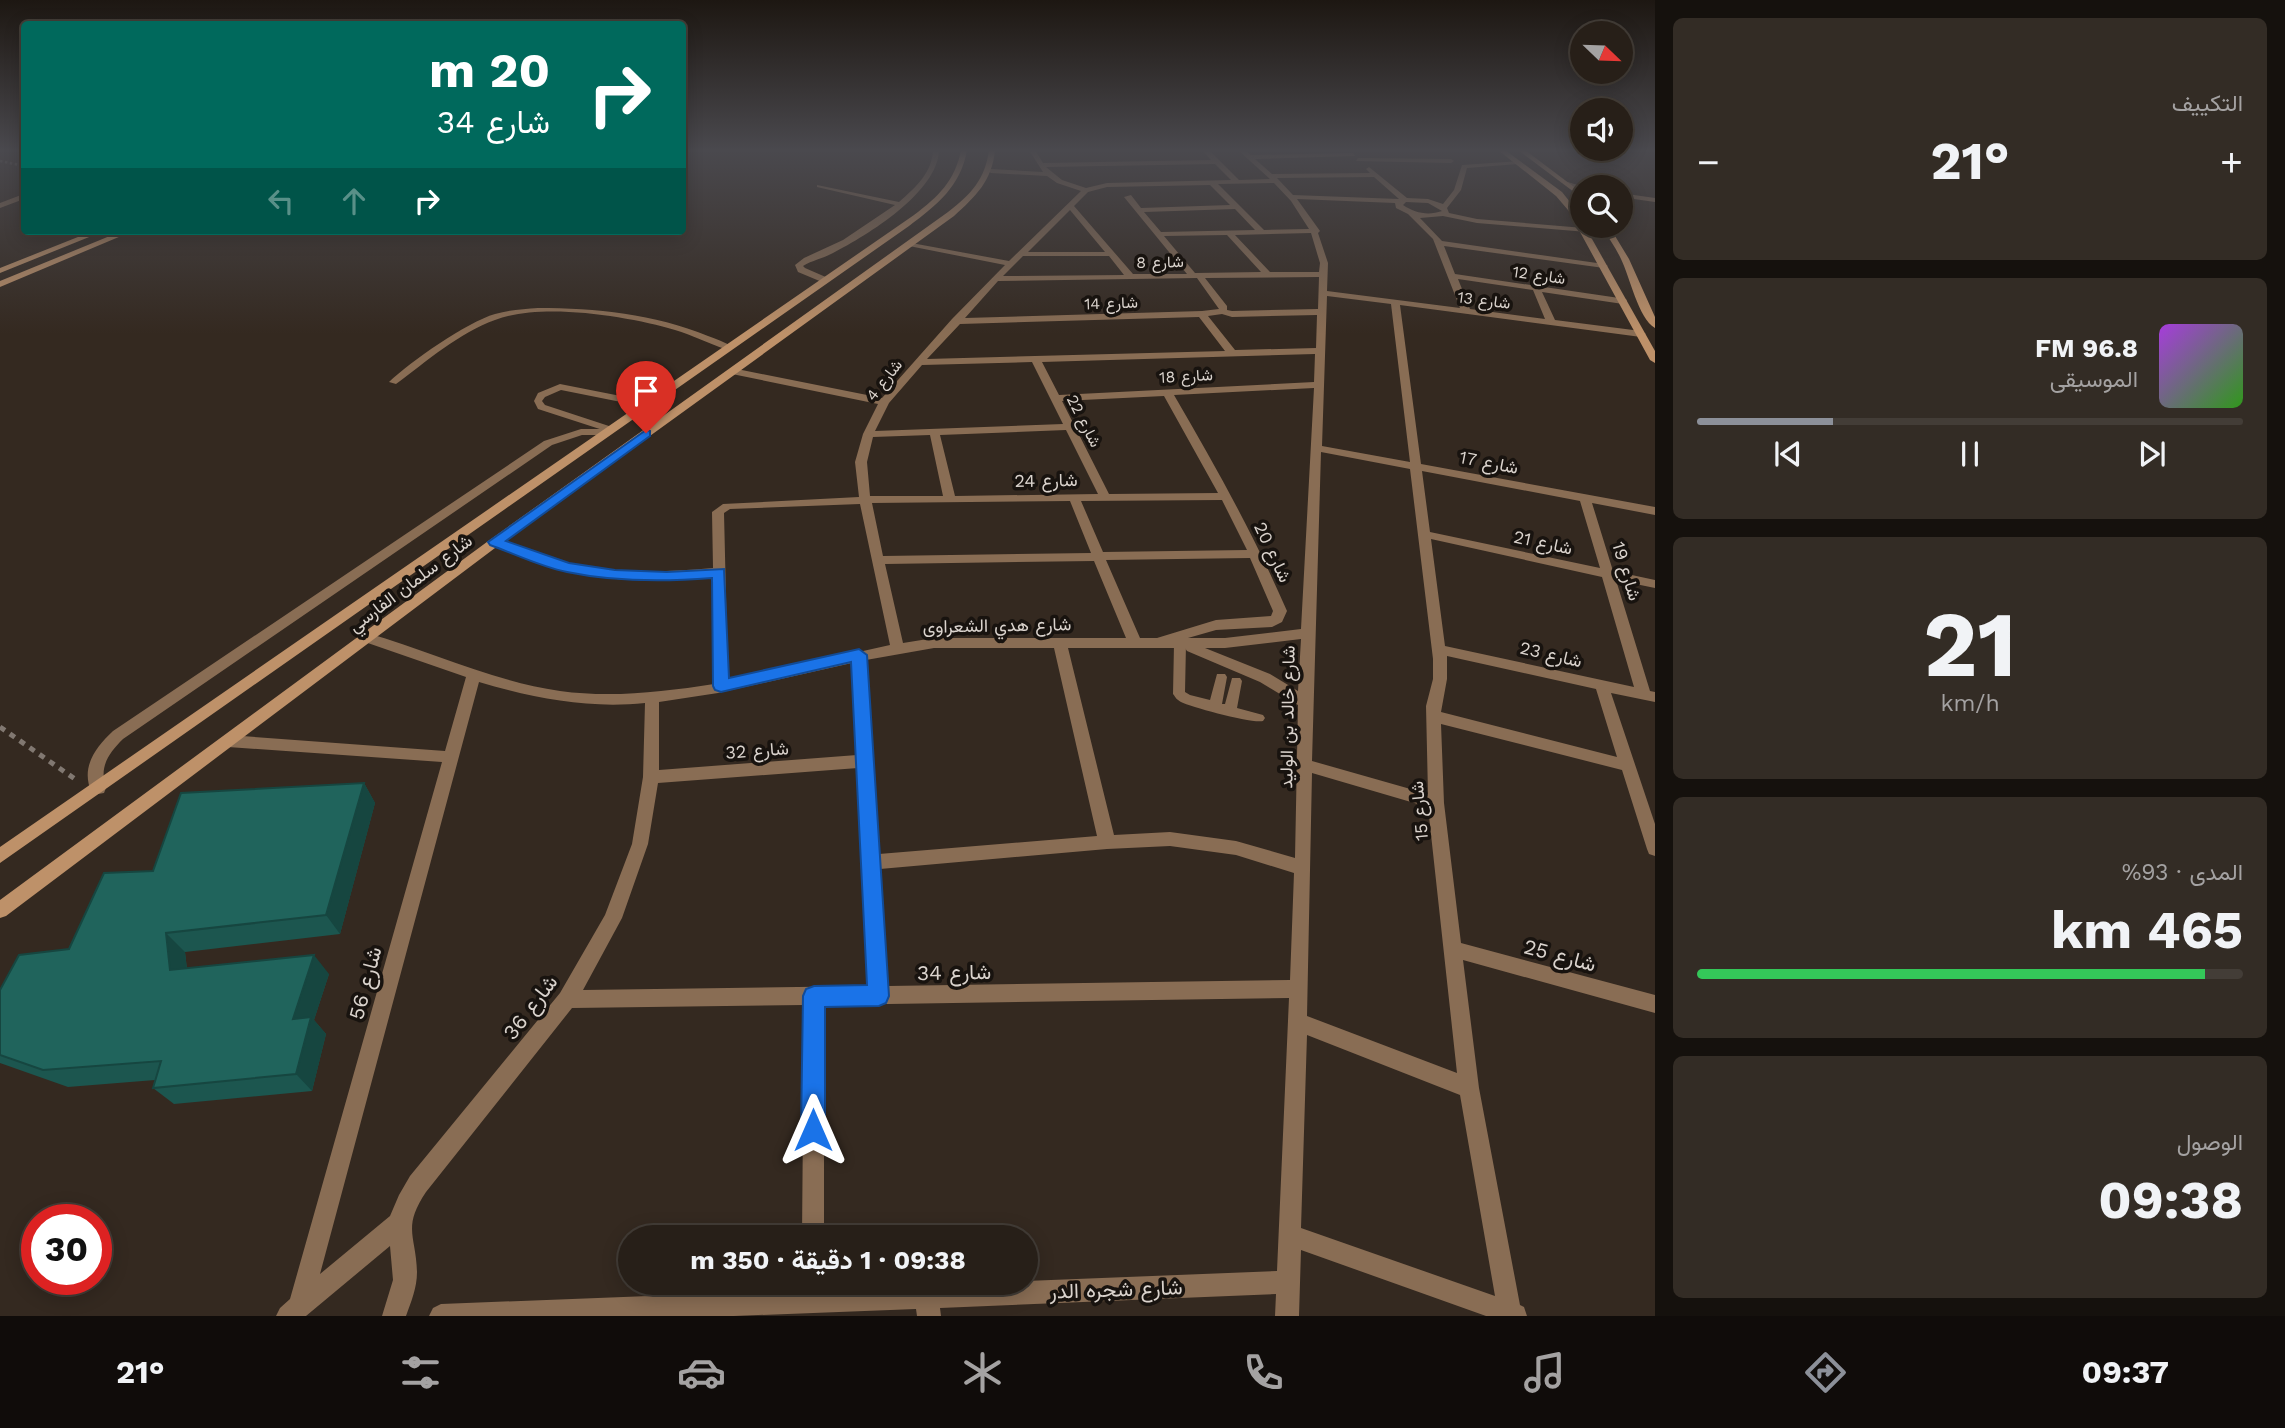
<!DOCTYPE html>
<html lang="ar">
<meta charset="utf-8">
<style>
:root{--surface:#271f18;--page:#332c25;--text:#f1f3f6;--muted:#a4a2a2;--line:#433d37;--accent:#8c9099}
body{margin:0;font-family:"Work Sans",Vazirmatn,sans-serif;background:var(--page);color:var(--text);direction:rtl;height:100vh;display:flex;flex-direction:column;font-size:26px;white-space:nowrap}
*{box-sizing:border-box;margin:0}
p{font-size:23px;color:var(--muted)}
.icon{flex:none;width:38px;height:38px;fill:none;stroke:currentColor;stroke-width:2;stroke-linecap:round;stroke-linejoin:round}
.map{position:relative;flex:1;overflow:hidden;direction:ltr}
.sheet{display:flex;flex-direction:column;gap:18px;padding:18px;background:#15110d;width:630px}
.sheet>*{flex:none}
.guide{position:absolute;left:21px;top:21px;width:665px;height:214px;border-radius:7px;box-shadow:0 4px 18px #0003,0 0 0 2px var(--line);direction:rtl;background:#00695c;color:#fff;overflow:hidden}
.needle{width:46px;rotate:113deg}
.controls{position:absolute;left:1570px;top:21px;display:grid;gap:14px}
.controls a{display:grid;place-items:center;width:63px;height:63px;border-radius:50%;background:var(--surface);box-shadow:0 4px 18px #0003,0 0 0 2px var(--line);font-size:35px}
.speed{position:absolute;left:21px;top:1204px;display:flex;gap:14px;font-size:35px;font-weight:700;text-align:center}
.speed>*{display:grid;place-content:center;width:91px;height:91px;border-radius:50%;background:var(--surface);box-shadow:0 4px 18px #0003,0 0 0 2px var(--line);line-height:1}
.speed .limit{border:10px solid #d22;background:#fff;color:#111}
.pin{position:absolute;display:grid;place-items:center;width:60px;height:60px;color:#fff;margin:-72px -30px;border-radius:50% 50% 50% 0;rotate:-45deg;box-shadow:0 0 7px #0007}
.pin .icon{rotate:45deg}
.me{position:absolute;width:77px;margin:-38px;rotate:0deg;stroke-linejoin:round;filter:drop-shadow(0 0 5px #0008)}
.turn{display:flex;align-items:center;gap:24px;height:147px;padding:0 21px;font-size:32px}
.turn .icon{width:91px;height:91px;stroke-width:2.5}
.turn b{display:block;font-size:49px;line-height:60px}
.lanes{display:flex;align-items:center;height:66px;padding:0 21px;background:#0003;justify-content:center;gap:35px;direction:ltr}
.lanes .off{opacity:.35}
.big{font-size:52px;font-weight:700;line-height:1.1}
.sheet .card{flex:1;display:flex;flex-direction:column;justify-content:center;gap:10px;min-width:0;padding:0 24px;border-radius:10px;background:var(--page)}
.sheet .dial{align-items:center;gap:0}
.dial b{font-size:91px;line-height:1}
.song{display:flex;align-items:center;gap:21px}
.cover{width:84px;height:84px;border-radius:10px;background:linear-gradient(135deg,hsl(280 70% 55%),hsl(110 70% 35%))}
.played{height:7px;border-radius:4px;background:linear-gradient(90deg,var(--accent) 25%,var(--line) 25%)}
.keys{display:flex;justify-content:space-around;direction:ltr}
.heat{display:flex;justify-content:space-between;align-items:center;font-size:38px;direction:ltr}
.charge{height:10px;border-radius:5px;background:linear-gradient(90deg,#34c759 93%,var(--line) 0)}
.trip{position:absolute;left:618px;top:1225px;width:420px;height:70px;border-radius:35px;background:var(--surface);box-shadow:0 4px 18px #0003,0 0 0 2px var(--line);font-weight:700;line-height:70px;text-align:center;direction:rtl}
.tab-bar{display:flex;height:112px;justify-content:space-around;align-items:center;background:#100c0a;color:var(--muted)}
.tab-bar .icon{width:49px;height:49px}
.tab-bar .on{color:var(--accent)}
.tab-bar b{font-size:32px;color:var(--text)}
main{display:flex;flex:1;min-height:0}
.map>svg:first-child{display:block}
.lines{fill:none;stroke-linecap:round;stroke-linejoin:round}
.path-far1{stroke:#817871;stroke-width:2.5;stroke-dasharray:2.5 2.5;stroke-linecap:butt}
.path{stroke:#817871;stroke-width:5;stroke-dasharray:6 6;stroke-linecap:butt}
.lane{fill:#896d54;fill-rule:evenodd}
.street{fill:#896d54;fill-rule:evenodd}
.secondary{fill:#be9169;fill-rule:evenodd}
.wall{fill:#1c564f}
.shaded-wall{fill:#164640}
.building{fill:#20645c;stroke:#164640;stroke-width:2}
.route{fill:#1a73e8;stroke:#114b97;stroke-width:2}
.labels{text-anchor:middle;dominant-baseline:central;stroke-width:7;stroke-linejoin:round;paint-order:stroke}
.far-street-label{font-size:16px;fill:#dad3cd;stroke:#18130f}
.street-label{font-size:18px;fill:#dad3cd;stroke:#18130f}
.near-street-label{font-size:21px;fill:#dad3cd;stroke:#18130f}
</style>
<main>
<section class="sheet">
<div class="card"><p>التكييف</p>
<div class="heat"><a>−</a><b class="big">21°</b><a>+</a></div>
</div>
<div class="card">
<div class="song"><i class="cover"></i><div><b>96.8 FM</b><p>الموسيقى</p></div></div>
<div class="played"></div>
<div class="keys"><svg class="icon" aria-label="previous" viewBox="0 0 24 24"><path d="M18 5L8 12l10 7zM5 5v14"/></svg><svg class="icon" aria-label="pause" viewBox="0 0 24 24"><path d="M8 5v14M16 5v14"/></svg><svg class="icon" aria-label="next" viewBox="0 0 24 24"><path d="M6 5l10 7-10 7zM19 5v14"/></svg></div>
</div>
<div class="card dial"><b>21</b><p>km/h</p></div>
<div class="card"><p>المدى · 93%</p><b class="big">465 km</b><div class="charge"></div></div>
<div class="card"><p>الوصول</p><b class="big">09:38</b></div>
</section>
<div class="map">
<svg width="1655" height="1316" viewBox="0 0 1655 1316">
<rect width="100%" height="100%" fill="#342920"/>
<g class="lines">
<!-- path-far1 -->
<path class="path-far1" d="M0 161 24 166"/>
<!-- path -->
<path class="path" d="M0 727 75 779"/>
<!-- lane -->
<path class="lane" d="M538 308C596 308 654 314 708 336 716 339 725 342 732 347L725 349C708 343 692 335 675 330 628 316 541 302 495 320 459 333 427 361 396 384L389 382C410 362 467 322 495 314 509 310 524 309 538 308Z
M560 384 646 401 650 404 646 407 561 390 545 397 542 401 545 405 612 427V431L609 432 538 409 534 401 538 393Z
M1180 640 1186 644 1185 692 1190 695 1210 700 1217 674H1225L1227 677 1222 704H1225L1232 678H1240L1242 681 1237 708 1263 715 1265 718 1263 721C1253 724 1191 707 1181 702 1176 699 1176 698 1173 694L1174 644Z"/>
<!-- street -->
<path class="street" d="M933 150H939C938 192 868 235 833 253 824 258 813 260 803 266L805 268 828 278V282H822L798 272 795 265 804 258 843 240 895 205 817 187V185L899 202C916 187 932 173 933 150Z
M1029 150H1035L1043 163 1211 160 1202 150H1209L1239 180 1270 179 1238 150H1245L1251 155 1353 153 1355 156 1255 159 1272 174 1370 173 1366 169 1369 167 1407 198 1428 199 1443 204 1454 190 1462 165 1520 161 1518 164 1467 168 1461 190 1447 208 1449 213 1477 219 1584 228H1587V232L1477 223 1443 216 1420 218 1442 241 1604 264 1608 266 1604 268 1444 246 1455 274 1626 299 1627 301 1623 304 1542 292 1555 320 1641 331 1646 334 1641 337 1400 305 1421 464 1655 507V515L1592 503 1613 571 1655 580V588L1616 580 1650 691 1655 692V702L1611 693 1655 824V856L1649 854 1647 849 1622 770 1441 724 1444 803 1461 943 1655 995V1013L1463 960 1479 1088 1520 1305 1524 1307 1527 1316H1486L1301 1250 1299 1316H1275L1276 1294 940 1308 941 1316H917L916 1309 734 1316H429L433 1308 441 1304 801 1290V1283H825L824 1289 1026 1283V1281L1277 1271 1289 998 824 1005V1237H802L804 1005 572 1008 426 1192C402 1228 416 1235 417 1272 417 1288 411 1302 406 1316H382L393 1280 390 1246 306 1316H276L280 1308 290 1299 442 762 228 747 223 745 220 741 223 737 228 735 445 751 466 677 362 641 360 638 367 633C433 652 492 681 560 691 611 698 663 692 714 684L713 577C664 580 615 583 567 572 541 566 516 555 491 545L489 542 495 538C519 545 542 558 567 564 614 575 664 572 713 568L712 512 723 504 859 497 855 462 863 434 878 404 732 374 727 371 732 368 882 398 952 319 1005 265 909 246H906V242L1009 261 1081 191 1057 183 1047 176 991 173 988 171 991 169 1043 172ZM1215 164 1231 180 1107 183 1086 188 1062 180 1046 167ZM1374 177 1399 199 1293 195 1277 178ZM1274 183 1291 201 1309 229 1264 230 1218 184ZM1210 185 1230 205 1141 208 1131 195 1124 197 1187 274H1133L1074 206 1088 192 1107 187ZM1297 199 1395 203 1396 208 1408 214 1433 239 1460 308 1327 291 1328 263 1318 233 1320 231ZM1406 202 1428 203 1442 211C1428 216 1415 213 1403 205ZM1235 209 1255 230 1161 232 1144 212ZM1070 210 1105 252H1028ZM1311 233 1320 263 1319 272H1270L1235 235ZM1227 235 1261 272 1195 273 1164 236ZM1023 256H1109L1124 275 1003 276ZM1319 277 1318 309 1232 311 1227 310V306L1205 278ZM1197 278 1219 309 1202 311 965 318 998 281ZM1458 279 1533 290 1545 319 1470 309ZM1327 296 1391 304 1410 462 1322 446ZM1222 314 1232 317 1317 315 1316 348 1235 350 1208 316ZM1199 317 1225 351 927 359 960 324ZM1315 354 1314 382 1059 395 1042 362ZM1032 362 1063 424 875 431 889 403 922 365ZM1314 388 1301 629 1225 638H1188L1216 630 1272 627 1282 622 1287 611C1254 535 1216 467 1174 395ZM1164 396 1218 493 1109 494 1062 401ZM1066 430 1098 494 955 496 940 435ZM930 435 943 496H870L867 462 873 437ZM1321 452 1410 469 1433 659V679L1426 706 1428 794 1312 761ZM1422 471 1580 501 1600 568 1430 532ZM1222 500 1247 550 1103 552 1081 501ZM1070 501 1091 553 883 556 872 503ZM860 504 890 645 728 681 724 513 730 509ZM1431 539 1602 577 1634 687 1445 646ZM1250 558 1273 611 1271 616 1216 620 1157 638H1140L1106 560ZM1094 561 1126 638H934L903 643 885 564ZM1301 639 1298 691 1270 674 1205 648H1225ZM934 648H1054L1097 836 879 854 866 660ZM1068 648H1185L1187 651 1260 682 1298 705 1295 858 1236 841 1170 832 1114 835ZM1447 656 1596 689 1617 757 1441 712 1447 679ZM852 663 857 755 659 770V702L718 693ZM479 682C533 698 588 709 645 703L643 777 632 844 605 915 560 993 410 1176 399 1195 390 1216 320 1274ZM858 768 869 986 583 990 622 918 648 844 658 783ZM1312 773 1428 807 1457 1073 1307 1016ZM1170 846 1236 855 1294 873 1290 980 888 986 880 869 1107 849ZM1307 1035 1460 1095 1495 1296 1301 1228Z
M1454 150H1477L1474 152Z
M1636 150H1655V152Z
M1358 158 1451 159 1454 161 1451 163 1356 161Z
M1568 182 1584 187H1585H1582V190L1566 185Z
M1620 193 1655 198V202L1620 197Z
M21 195H24V199L0 208V203Z
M581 429H605L610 432 605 435H582L552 445 123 739C108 754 99 767 106 788L104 793 98 794 92 793C80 768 95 748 113 731L544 441Z"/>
<!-- secondary -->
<path class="secondary" d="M961 150H967C961 186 937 205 909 226L0 863V847L914 215C938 197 955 181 961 150Z
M989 150H995C992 181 976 196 954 216L499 545 6 916 0 918V900L491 539 948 212C971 194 985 180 989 150Z
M1498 150H1505L1562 192 1574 207 1655 351V363L1650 360 1568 210 1556 196Z
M1518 150H1525L1582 193V198Z
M1601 226H1609L1629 259 1655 317V328C1638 318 1630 277 1621 259 1616 248 1608 237 1601 226Z
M93 231H104L0 273V268Z
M122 231H133L0 287V281Z"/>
</g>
<!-- wall -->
<path class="wall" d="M364 783 375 803 340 934 185 952 187 969 329 974 314 1020 326 1034 312 1091 174 1104 153 1088 155 1080 68 1087 0 1063V990L69 949 153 871Z"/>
<!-- shaded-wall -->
<path class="shaded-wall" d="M364 783 375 803 340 934 326 915Z
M166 933 185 952 189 989 170 970Z
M314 955 329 974 314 1020 326 1034 312 1091 296 1074 293 1019Z"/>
<!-- building -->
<path class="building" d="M364 783 326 915 166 933 170 970 314 955 293 1019 311 1017 296 1074 153 1088 161 1061 43 1070 0 1055V990L19 955 69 949 104 873 153 871 181 793Z"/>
<!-- sky -->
<linearGradient id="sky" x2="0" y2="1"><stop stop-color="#1d1712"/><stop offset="0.45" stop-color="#4a494e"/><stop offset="1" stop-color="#4a494e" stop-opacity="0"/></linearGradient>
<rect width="1655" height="334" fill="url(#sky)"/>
<!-- route -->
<path class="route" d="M646 430 650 431V436L506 541 569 563 615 570 667 572 724 569 729 678 859 649 867 655 889 996 886 1003 879 1006 825 1007V1130L822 1139 813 1142 805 1139 801 1130 803 996 806 989 814 986 867 985 851 662 721 692 715 690 713 686 712 578C663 582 615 582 567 572 541 567 515 554 490 545L488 542Z"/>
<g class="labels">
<!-- far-street labels -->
<g class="far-street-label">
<text transform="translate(1160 262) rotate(-1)">شارع 8</text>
<text transform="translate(1539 275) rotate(8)">شارع 12</text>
<text transform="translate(1484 300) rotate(7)">شارع 13</text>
<text transform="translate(1111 303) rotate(-2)">شارع 14</text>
<text transform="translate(1186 376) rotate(-3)">شارع 18</text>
<text transform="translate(884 380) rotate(-52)">شارع 4</text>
<text transform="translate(1084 421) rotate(63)">شارع 22</text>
</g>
<!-- street labels -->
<g class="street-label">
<text transform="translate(1489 462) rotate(11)">شارع 17</text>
<text transform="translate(1046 480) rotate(-1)">شارع 24</text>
<text transform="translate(1543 542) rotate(12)">شارع 21</text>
<text transform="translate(1273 552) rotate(65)">شارع 20</text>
<text transform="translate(1627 571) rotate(73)">شارع 19</text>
<text transform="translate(410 583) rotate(-37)">شارع سلمان الفارسي</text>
<text transform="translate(997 625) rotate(-1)">شارع هدي الشعراوى</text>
<text transform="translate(1551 654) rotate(13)">شارع 23</text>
<text transform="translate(1287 717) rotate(-89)">شارع خالد بن الوليد</text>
<text transform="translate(757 750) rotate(-4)">شارع 32</text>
<text transform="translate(1419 811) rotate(-95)">شارع 15</text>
</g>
<!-- near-street labels -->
<g class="near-street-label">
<text transform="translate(1560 955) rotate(15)">شارع 25</text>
<text transform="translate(954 972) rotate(-1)">شارع 34</text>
<text transform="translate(365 983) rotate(-75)">شارع 56</text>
<text transform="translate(530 1007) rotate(-53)">شارع 36</text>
<text transform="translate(1116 1289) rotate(-2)">شارع شجره الدر</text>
</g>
</g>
</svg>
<div class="controls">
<a><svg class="needle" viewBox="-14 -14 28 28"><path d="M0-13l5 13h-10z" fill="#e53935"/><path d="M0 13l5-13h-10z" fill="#a4a2a2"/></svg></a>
<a><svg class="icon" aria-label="sound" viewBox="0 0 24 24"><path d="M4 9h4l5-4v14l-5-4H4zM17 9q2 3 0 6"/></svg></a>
<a><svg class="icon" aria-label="search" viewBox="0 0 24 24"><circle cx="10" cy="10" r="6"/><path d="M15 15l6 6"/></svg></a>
</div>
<div class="speed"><div class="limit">30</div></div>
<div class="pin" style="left:646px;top:433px;background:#d93025"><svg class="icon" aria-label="arrive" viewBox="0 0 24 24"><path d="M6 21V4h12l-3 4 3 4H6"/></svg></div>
<svg class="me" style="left:813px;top:1130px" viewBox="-20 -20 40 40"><path d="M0-17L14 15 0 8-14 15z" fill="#1a73e8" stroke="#fff" stroke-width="4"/></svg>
<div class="trip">09:38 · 1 دقيقة · 350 m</div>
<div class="guide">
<div class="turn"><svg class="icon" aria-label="right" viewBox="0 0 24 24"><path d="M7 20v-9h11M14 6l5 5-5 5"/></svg><div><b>20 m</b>شارع 34</div></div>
<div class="lanes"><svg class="icon off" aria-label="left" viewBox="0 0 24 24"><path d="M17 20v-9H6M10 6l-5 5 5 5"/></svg><svg class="icon off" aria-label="ahead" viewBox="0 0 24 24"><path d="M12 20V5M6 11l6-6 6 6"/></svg><svg class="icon" aria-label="right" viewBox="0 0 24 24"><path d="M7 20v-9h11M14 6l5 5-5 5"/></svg></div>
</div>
</div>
</main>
<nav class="tab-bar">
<b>09:37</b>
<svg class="icon on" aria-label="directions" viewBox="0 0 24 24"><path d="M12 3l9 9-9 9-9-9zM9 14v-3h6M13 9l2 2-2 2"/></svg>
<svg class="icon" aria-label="music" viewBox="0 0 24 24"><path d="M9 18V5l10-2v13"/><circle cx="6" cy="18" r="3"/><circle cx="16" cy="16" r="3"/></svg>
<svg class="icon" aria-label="phone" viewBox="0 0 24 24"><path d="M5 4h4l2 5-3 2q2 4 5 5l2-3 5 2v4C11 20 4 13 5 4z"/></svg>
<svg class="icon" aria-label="climate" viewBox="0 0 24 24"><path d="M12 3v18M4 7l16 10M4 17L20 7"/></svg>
<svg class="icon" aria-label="car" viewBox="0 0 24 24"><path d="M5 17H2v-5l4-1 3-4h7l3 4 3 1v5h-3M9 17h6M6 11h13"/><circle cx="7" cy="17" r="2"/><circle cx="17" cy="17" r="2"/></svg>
<svg class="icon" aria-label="filters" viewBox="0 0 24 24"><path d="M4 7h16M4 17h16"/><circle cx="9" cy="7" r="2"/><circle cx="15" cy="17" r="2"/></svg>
<b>21°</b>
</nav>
